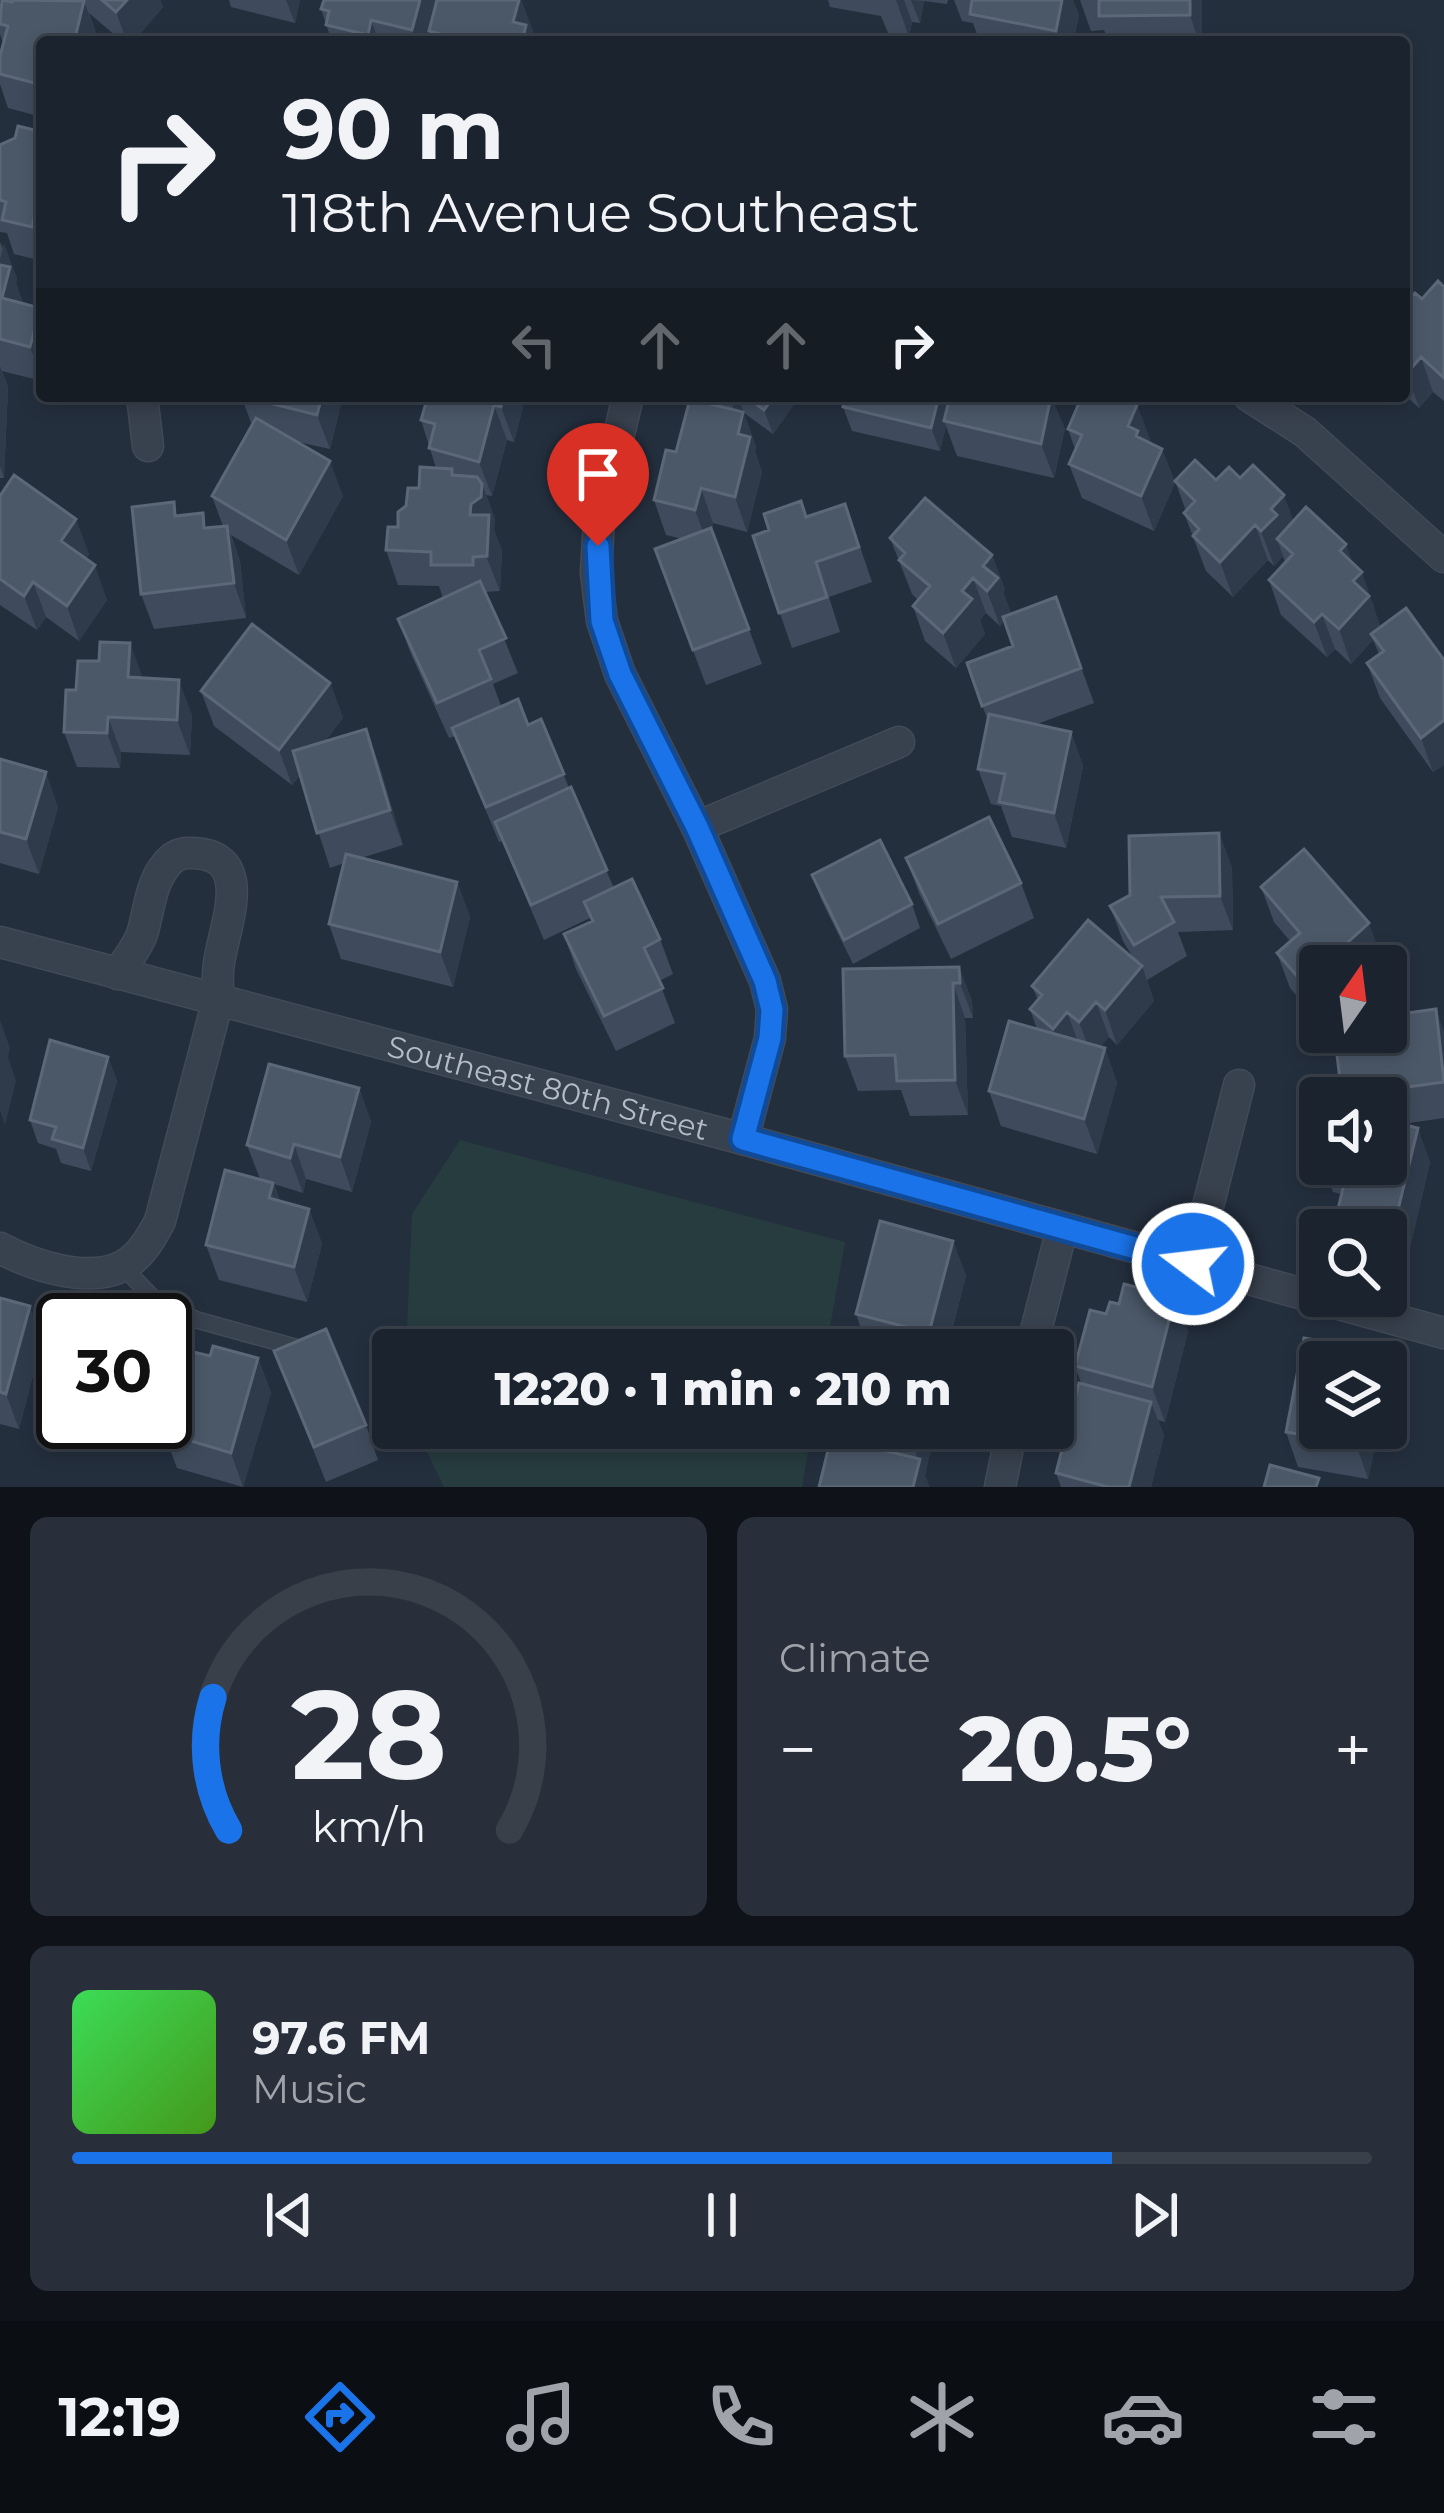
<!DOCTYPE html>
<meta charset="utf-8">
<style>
:root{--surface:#1b232e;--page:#282f3a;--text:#f1f3f6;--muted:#a0a4aa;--line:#39404a;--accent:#1a73e8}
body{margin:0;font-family:Montserrat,sans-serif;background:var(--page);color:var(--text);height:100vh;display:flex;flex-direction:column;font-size:45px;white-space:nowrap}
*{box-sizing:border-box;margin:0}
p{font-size:39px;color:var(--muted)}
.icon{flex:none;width:66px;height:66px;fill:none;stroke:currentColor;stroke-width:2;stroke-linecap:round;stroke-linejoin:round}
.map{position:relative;height:1487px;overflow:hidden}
.sheet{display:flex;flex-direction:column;gap:30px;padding:30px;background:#0f1319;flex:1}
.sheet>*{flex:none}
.hud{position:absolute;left:36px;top:36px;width:1374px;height:366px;border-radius:12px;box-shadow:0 6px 18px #0003,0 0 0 3px var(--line);background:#1b232e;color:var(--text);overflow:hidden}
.needle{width:78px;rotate:14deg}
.fabs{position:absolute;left:1299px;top:945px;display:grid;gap:24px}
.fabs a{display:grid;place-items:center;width:108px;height:108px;border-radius:12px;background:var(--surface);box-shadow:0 6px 18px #0003,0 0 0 3px var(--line);font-size:60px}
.speed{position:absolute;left:36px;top:1293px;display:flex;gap:24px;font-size:60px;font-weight:700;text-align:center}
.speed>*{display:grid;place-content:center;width:156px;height:156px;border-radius:50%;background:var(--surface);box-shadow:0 6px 18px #0003,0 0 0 3px var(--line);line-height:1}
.speed .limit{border:6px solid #111;border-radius:18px;background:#fff;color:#111}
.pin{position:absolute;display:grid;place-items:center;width:102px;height:102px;color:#fff;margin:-123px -51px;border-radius:50% 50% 50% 0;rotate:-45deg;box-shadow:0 0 12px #0007}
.pin .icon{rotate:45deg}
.me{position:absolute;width:132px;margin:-66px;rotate:285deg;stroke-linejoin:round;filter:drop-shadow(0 0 9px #0008)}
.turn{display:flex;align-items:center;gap:42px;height:252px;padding:0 48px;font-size:54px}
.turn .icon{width:156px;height:156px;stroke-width:2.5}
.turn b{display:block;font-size:84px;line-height:102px}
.lanes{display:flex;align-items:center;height:114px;padding:0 48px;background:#0003;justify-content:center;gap:60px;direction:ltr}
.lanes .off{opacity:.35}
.big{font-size:90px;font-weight:800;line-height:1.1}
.sheet .card{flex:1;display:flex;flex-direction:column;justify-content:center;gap:18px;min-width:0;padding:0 42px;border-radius:18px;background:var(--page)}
.sheet .dial{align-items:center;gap:0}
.dial svg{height:312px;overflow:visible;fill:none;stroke:var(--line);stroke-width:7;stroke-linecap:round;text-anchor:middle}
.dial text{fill:var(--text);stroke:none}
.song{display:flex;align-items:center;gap:36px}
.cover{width:144px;height:144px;border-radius:18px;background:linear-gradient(135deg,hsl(130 70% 55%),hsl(100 70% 35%))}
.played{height:12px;border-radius:6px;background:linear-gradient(90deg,var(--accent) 80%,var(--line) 80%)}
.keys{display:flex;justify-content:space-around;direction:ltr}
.heat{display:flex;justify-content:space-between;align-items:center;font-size:66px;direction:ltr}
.sheet .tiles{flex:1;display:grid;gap:30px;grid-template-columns:1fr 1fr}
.card:last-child{grid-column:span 2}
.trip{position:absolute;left:372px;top:1329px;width:702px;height:120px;border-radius:12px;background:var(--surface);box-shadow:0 6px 18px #0003,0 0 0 3px var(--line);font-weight:800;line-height:120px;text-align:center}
.dock{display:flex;height:192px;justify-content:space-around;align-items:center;background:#0b0e12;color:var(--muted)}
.dock .icon{width:84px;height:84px}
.dock .selected{color:var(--accent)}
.dock b{font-size:54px;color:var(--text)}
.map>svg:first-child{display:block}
.green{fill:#263c3f}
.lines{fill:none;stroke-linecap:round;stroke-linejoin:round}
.service-casing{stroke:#414a57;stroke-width:18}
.minor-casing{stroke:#414a57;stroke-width:33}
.service{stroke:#38414e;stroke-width:15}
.minor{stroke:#38414e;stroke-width:30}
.wall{fill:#3f4b5c}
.shaded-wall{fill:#2f3b4b}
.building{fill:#4b5868;stroke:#5c6777;stroke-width:3}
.route-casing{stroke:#114b97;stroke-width:30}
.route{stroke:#1a73e8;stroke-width:21}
.labels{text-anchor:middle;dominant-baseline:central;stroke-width:12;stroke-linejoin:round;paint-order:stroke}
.street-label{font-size:30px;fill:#b4bcc9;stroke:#1d2633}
</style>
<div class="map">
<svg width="1444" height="1487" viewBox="0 0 1444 1487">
<rect width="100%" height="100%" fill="#242f3e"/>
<!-- green -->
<path class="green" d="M460 1140 845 1242 826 1350H406L412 1214Z
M415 1428H812L802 1487H444Z"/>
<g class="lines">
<!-- service casing -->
<g class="service-casing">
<path id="service" d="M122 1266 157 1302 197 1320 302 1349"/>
</g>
<!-- minor casing -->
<g class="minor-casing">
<g id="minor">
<path d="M142 396 148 446"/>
<path d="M628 396 599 520 596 573 602 621 620 674 697 827 765 981 772 1009 770 1038 743 1139"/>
<path d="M1249 396 1305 432 1444 557"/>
<path d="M697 827 899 742"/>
<path id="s1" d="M0 942 743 1139 1444 1333"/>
<path d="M0 1248C32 1265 87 1284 123 1266 141 1256 151 1238 160 1221L218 1000C218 988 217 975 219 963 224 926 258 852 189 853 180 853 172 857 166 865 150 884 149 912 142 934 137 948 126 961 118 974"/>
<path d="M1193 1265 1239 1085"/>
<path d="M1031 1350 1062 1229"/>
<path d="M1000 1487 1012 1428"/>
</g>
</g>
<!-- service -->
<use href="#service" class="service"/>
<!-- minor -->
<use href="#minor" class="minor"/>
</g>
<!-- wall -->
<path class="wall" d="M13 0H160L163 7 133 42H123L89 13 97 36 42 42V117L8 108 0 84V56L3 43 0 34V7L12 2Z
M229 0H300L295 23 231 7Z
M437 0H521L533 31 531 38 532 42H433L431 39V42H332L321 9Z
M828 0H948L947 4 924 1 920 23 912 22 909 37 888 33 881 16 830 7Z
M954 0H1073L1079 15 1073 42H980L973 23 962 21Z
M1080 0H1202V42H1109L1104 30 1091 31Z
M42 132V261L14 254 7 233 0 232V145Z
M0 242 17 278 16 283 22 303 42 313V381L2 371 8 387 4 478H0Z
M1444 287V401L1433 392 1419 408 1404 394V305Z
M241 396H343L330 449 298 442 343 496 299 575 231 535 240 561 246 618 154 629 141 594 179 515 208 528 223 526 212 496 252 425Z
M428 396H524L525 399 514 442 507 440 492 496 486 495 495 519 494 530 502 550 500 591 485 592 518 673 493 684 501 706 528 725 541 719 569 788 614 888 660 939 673 974 659 981 675 1023 616 1051 576 969 564 934 591 921 590 918 544 940 502 841 499 842 455 736 449 738 411 654 398 619 443 598 439 586 398 585 386 550 406 506 436 468 421 420Z
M705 396H800L773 434 744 413 756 447 755 451 762 472 747 532 713 523 712 530 762 664 706 685 655 549 683 539 666 535 654 500 676 452 717 405Z
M939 396H949L950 398 1065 428 1054 478 957 456 946 426 940 451 852 431 843 407Z
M1137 405 1150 440 1149 442 1162 449 1175 483 1154 531 1082 498 1069 464 1075 449 1068 429Z
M1240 478 1293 520 1352 563 1374 606 1373 608 1380 627 1444 660V765L1433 772 1380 698 1367 663 1379 654 1373 640 1351 664 1335 649 1327 657 1281 615 1269 580 1285 562 1283 556 1274 566 1268 560 1233 597 1206 571 1184 513 1186 511 1175 481Z
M0 496 89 554 86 559 107 600 79 641 46 617 37 630 0 605Z
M801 501 806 517 857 538 872 582 829 597 840 632 792 648 753 536 769 530Z
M890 538 992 555 1005 590 1003 592 1011 613 1009 615 1056 597 1094 703 1037 724 1071 732 1083 766 1066 848 1012 837 1001 806 991 804 978 769 988 721 967 663 1013 646 1004 621 1000 626 986 613 980 620 985 634 956 668 925 641 913 606 918 600 912 594Z
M143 678 192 715 190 755 121 752 120 768 77 767 64 732 76 690Z
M330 683 343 718 325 741 379 764 403 845 361 858 457 882 470 917 453 987 341 959 329 924 344 863 330 868 300 775 292 785 214 726 201 691Z
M0 759 58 807 39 874 0 863Z
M1219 833 1232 868 1233 930 1178 932 1187 956 1147 980 1154 1001 1117 1045 1109 1037 1100 1047 1105 1048 1117 1083 1097 1154 1001 1126 989 1091 1037 1029 1030 1009 1038 1000 1032 986 1134 959 1123 941 1110 906 1130 895Z
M906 858 1021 883 1034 918 951 959 919 893Z
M812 875 912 904 920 928 853 964 821 899Z
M1261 887 1382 958 1373 966H1320V1014L1316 1018 1290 988 1277 953 1290 941 1274 922Z
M959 967 972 1001 973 1018H965L968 1115 910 1116 901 1090 858 1091 845 1056Z
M1444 1032V1118L1402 1124 1430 1162 1407 1261 1386 1256V1230H1344L1337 1213 1342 1194 1333 1192 1323 1164H1386V1098H1343L1336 1047Z
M108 1057 117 1081 91 1171 61 1163 56 1149 38 1143 30 1120Z
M359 1088 371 1122 352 1192 306 1179 303 1193 274 1184 280 1201 309 1209 322 1244 307 1302 219 1280 206 1245 260 1179 247 1145Z
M953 1241 966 1276 947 1350H856L864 1337 856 1314Z
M1175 1297 1188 1332 1165 1422 1158 1420 1164 1436 1151 1487H1061L1056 1473 1081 1383 1075 1366 1106 1314 1119 1304Z
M0 1298 42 1341 19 1429 0 1424Z
M274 1351 366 1425 378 1460 326 1482Z
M210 1356 258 1358 271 1393 243 1487 177 1468 164 1433 170 1412 165 1398V1375Z
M74 1422H139L134 1444 76 1430Z
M840 1428H936L925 1475 844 1441Z
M1379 1428 1368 1479 1298 1467 1286 1432Z"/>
<!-- shaded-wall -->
<path class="shaded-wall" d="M127 0H160L163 7 133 42H127L116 12Z
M286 0H300L295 23Z
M420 0H436L429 31 431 42H417L412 30Z
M519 0H521L533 31 531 38 532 42H521L513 22Z
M896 0H904L912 22 909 37Z
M911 0 924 1 920 23Z
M1062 0H1073L1079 15 1073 42H1060L1056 31Z
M1190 0H1202V42H1199L1190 15Z
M84 1 97 36 96 42H79L76 34Z
M371 20 379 42H371L368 35Z
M38 202 42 212V254L32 227Z
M4 243 17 278 16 283 23 302 15 333 2 298 0 260Z
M40 308 42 313V379L30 347Z
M1421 357 1433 392 1419 408 1407 373Z
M0 366 8 387 4 478 0 466Z
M322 396H343L330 449 317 415Z
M504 396H524L525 399 514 442 501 407Z
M730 396H738L756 447 755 451 762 472 747 532 735 497 737 421Z
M774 396H800L773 434 764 410Z
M939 396H949L952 403 944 421 946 426 940 451 931 428Z
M1051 396 1065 428 1054 478 1041 444Z
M494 405 507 440 492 496 479 462Z
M1137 405 1150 440 1145 451 1128 426Z
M1162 449 1175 483 1154 531 1141 496Z
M330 461 343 496 299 575 286 540Z
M482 484 495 519 494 530 502 550 500 591 470 515 471 504Z
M701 488 713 523 708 545 695 510Z
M1284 495 1297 530 1277 539 1283 556 1274 566 1261 531 1271 509Z
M76 519 89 554 73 576 61 541Z
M1255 525 1268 560 1233 597 1220 562Z
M227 526 240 561 246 618 234 583Z
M1346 544 1357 576 1362 572 1382 631 1371 634 1373 640 1351 664 1339 629 1340 551Z
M992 555 1005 590 1003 592 1011 613 1000 626 987 591 983 566Z
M95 565 107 600 79 641 67 606Z
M973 578 986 613 980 620 985 634 956 668 943 633 962 591Z
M33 582 46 617 37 630 24 596Z
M1322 614 1335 649 1327 657 1314 622Z
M130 643 143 678 128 677Z
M179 680 192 715 190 755 177 720Z
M330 683 343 718 292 785 279 750Z
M108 717 121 752 120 768 107 733Z
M1444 720V765L1433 772 1421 738Z
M366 729 379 764 403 845 390 810Z
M1071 732 1083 766 1066 848 1054 813Z
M46 772 58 807 39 874 26 839Z
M1219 833 1232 868 1233 930 1220 896Z
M457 882 470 917 453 987 440 952Z
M1369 923 1382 958 1373 966H1322Z
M1142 966 1154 1001 1117 1045 1105 1010Z
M959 967 972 1001 973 1018 960 983Z
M1320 967V1014L1316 1018 1303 983Z
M953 983 965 1018 968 1115 955 1080Z
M1096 1002 1109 1037 1092 1057 1079 1022Z
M1436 1009 1444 1032V1074Z
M1067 1012 1080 1047 1066 1064 1053 1029Z
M0 1020 10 1048 8 1057 16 1081 5 1125 0 1110Z
M1105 1048 1117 1083 1097 1154 1084 1119Z
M108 1057 117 1081 91 1171 83 1148Z
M359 1088 371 1122 352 1192 340 1157Z
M1418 1128 1430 1162 1407 1261 1394 1226Z
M294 1144 306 1179 303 1193 290 1158Z
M273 1183 286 1217 269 1198Z
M309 1209 322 1244 307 1302 294 1267Z
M953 1241 966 1276 947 1350H935L929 1333Z
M1175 1297 1188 1332 1165 1422 1152 1387Z
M30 1306 42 1341 19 1429 6 1394Z
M258 1358 271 1393 243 1487 231 1453Z
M1151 1402 1164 1436 1151 1487H1129Z
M126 1422H139L134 1444Z
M915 1428H936L925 1475 930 1487H913L919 1462 912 1443Z
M1359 1428H1379L1368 1479 1356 1444Z"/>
<!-- building -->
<path class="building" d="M2 0 12 2 13 0 84 1 76 34 88 37 87 42H42V85L0 74V56L8 26 0 24Z
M102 0H127L116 12Z
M324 0H420L412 30 371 20 368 35 326 25 329 11 321 9Z
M437 0H519L513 22 526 25 522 42H449L451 37 429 31Z
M972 0H1062L1056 31 970 14Z
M1099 0H1190V15L1099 16Z
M18 126 42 132V202H38L32 227 2 220 6 202 0 200V145L15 138Z
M0 265 10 267 2 298 40 308 30 347 0 339Z
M1438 281 1444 287V378L1421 357 1407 373 1404 371V305L1415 293 1422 299Z
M241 396H322L317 415Z
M428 396H504L501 407 494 405 479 462 429 448 435 424 421 420Z
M745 396H774L764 410Z
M846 396H939L931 428 843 407Z
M950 396H1051L1041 444 944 421Z
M1082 396H1117L1137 405 1128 426 1138 431 1136 436 1162 449 1141 496 1069 464 1082 435 1068 429Z
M690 399 743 412 738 434 750 437 735 497 701 488 695 510 654 500 666 450 676 452Z
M256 418 330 461 286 540 212 496Z
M1195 460 1216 480 1229 467 1240 478 1253 465 1284 495 1271 509 1277 515 1261 531 1255 525 1220 562 1193 536 1199 529 1184 513 1195 501 1175 481Z
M420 467 452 469V475L477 477 482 484 481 497 471 504 470 515H489L487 556 473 557V565H431V552L386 550 388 527H398V512L406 506 408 488H419Z
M14 475 76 519 61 541 95 565 67 606 33 582 24 596 0 579V496Z
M925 498 992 555 983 566 998 578 987 591 973 578 962 591 972 599 943 633 913 606 930 586 899 560 905 553 890 538Z
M801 501 806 517 845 504 859 547 816 562 827 597 779 613 753 536 769 530 764 514Z
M174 502 175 516 203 513 204 528 227 526 234 583 141 594 132 507Z
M1306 507 1346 544 1340 551 1362 572 1353 581 1369 596 1339 629 1322 614 1314 622 1269 580 1293 554 1277 539Z
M711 528 749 629 693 650 655 549Z
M480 581 506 638 479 650 491 679 437 703 398 619Z
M1056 597 1081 668 982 706 967 663 1013 646 1003 617Z
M1406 608 1444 660V720L1421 738 1367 663 1384 651 1371 634Z
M252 624 330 683 279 750 201 691Z
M100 642 130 643 128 677 179 680 177 720 108 717 107 733 64 732 66 690H76L78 661H99Z
M518 699 528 725 541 719 564 774 486 807 452 728Z
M989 714 1071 732 1054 813 999 802 1005 774 978 769Z
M366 729 390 810 317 833 293 751Z
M0 759 46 772 26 839 0 832Z
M571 787 607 870 531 905 495 822Z
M989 817 1021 883 938 924 906 858Z
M1219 833 1220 896 1161 897 1174 922 1134 945 1110 906 1130 895 1129 836Z
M880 840 912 904 844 940 812 875Z
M1304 849 1369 923 1303 983 1277 953 1300 933 1261 887Z
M346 854 457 882 440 952 329 924Z
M632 879 660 939 644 948 663 988 604 1016 564 934 593 921 584 902Z
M1088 920 1142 966 1105 1010 1096 1002 1079 1022 1067 1012 1053 1029 1030 1009 1042 995 1032 986Z
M959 967 960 983H953L955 1080 897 1081 895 1055 845 1056 843 969Z
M1436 1009 1444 1082 1342 1096 1336 1047 1386 1040V1016Z
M1009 1021 1105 1048 1084 1119 989 1091Z
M50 1040 108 1057 83 1148 52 1139 56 1127 30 1120Z
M269 1064 359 1088 340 1157 294 1144 290 1158 247 1145Z
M1386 1120 1418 1128 1394 1226 1337 1213 1349 1164H1386Z
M225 1170 273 1183 269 1198 309 1209 294 1267 206 1245Z
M880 1221 953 1241 929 1333 856 1314Z
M1124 1284 1175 1297 1152 1387 1075 1366 1090 1310 1106 1314 1110 1302 1119 1304Z
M0 1298 30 1306 6 1394 0 1392Z
M326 1329 366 1425 314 1447 274 1351Z
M859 1335 922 1350H856Z
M1304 1338 1375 1351 1373 1362H1320V1428H1359L1356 1444 1286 1432Z
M213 1346 258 1358 231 1453 164 1433 176 1393 165 1389V1375L173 1347 210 1356Z
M1079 1383 1151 1402 1129 1487H1108L1056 1473Z
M851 1428H915L912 1443Z
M831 1438 920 1459 913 1487H819Z
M1270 1465 1319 1478 1316 1487H1264Z"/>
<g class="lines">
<!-- route casing -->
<g class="route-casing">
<path id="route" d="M598 546 602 621 620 674 697 827 765 981 772 1010 770 1038 743 1139 1193 1264"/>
</g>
<!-- route -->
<use href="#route" class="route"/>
</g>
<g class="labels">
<!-- street labels -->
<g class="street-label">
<text stroke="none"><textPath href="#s1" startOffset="567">Southeast 80th Street</textPath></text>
</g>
</g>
</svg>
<div class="fabs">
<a><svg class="needle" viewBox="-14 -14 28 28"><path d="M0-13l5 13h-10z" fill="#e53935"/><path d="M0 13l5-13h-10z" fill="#a0a4aa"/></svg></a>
<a><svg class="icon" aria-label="sound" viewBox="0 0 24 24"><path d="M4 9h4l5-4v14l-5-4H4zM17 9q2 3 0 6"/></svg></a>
<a><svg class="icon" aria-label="search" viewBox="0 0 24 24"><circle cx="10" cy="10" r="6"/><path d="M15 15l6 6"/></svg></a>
<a><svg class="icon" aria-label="layers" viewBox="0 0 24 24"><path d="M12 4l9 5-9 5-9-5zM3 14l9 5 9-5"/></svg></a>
</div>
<div class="speed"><div class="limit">30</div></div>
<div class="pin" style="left:598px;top:546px;background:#d93025"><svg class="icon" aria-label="arrive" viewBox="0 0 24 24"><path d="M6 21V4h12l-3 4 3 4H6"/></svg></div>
<svg class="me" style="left:1193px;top:1264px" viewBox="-20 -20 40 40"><circle r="17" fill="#1a73e8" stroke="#fff" stroke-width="3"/><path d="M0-11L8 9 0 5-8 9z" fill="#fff"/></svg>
<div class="trip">12:20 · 1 min · 210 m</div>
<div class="hud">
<div class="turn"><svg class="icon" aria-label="right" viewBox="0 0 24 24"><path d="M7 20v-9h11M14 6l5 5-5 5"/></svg><div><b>90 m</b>118th Avenue Southeast</div></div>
<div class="lanes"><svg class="icon off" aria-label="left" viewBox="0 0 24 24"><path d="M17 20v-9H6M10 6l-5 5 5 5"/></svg><svg class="icon off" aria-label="ahead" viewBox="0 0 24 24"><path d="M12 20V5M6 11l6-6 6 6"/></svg><svg class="icon off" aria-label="ahead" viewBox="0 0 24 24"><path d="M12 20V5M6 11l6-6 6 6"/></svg><svg class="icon" aria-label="right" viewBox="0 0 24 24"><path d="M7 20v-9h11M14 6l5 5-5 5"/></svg></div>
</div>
</div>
<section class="sheet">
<div class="tiles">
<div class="card dial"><svg viewBox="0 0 100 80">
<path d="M14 69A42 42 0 1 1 86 69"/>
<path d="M14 69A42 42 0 0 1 10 35" stroke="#1a73e8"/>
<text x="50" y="56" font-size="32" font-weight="700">28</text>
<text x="50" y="72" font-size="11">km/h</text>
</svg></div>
<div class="card"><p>Climate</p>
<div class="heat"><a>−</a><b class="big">20.5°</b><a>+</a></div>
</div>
<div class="card">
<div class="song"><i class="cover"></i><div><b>97.6 FM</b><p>Music</p></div></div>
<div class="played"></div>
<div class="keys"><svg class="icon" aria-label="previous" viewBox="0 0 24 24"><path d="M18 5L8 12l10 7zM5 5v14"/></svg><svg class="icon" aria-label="pause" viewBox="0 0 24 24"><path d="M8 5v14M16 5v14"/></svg><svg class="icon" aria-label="next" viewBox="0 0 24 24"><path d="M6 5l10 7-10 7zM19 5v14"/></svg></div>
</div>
</div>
</section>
<nav class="dock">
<b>12:19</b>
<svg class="icon selected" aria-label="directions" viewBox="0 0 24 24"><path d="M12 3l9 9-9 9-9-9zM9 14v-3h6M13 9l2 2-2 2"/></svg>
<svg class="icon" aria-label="music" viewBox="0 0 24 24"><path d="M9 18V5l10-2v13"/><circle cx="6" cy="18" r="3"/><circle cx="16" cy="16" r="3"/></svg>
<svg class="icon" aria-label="phone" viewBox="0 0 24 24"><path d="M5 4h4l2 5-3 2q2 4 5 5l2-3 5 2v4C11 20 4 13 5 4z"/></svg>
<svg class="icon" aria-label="climate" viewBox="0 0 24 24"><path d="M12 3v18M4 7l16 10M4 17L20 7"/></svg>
<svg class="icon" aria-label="car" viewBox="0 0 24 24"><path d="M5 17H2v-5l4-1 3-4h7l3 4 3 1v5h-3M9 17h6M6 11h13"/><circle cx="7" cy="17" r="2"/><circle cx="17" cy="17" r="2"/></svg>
<svg class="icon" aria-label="filters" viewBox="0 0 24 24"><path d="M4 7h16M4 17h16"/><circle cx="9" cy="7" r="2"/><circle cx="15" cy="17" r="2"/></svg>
</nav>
